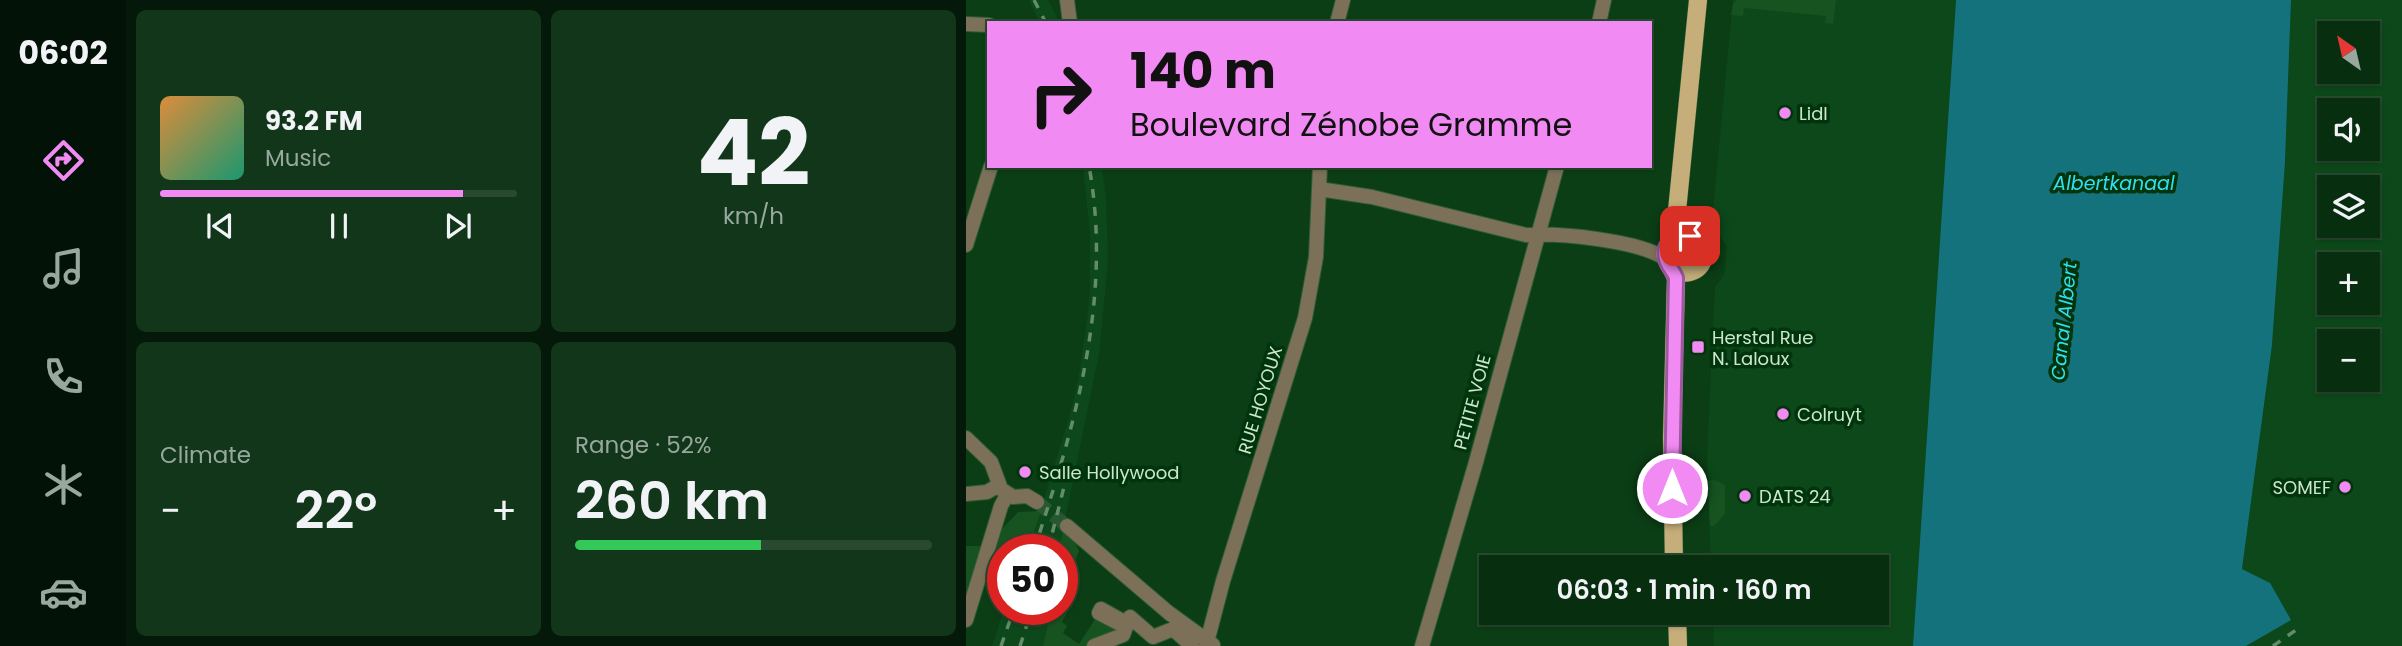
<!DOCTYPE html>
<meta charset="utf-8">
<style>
:root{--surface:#082e10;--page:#113619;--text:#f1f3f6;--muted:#98a89f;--line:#294a30;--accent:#f28af3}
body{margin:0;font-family:Poppins,sans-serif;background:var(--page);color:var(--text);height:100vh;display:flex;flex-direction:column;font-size:26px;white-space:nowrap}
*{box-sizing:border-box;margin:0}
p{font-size:23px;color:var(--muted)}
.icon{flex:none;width:38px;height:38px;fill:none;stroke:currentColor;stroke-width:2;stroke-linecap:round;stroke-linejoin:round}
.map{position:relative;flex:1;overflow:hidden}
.panel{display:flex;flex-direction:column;gap:10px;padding:10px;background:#041909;width:840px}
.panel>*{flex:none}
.hud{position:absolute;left:21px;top:21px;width:665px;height:147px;border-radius:0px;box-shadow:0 2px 5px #0004,0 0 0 2px var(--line);background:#f28af3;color:#111;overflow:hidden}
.needle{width:46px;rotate:326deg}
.buttons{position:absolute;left:1351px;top:21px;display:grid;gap:14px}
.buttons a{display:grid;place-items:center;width:63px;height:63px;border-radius:0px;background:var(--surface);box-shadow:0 2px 5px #0004,0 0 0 2px var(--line);font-size:35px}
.speed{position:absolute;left:21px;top:534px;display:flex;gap:14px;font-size:35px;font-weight:700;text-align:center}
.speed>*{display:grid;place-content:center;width:91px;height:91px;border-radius:50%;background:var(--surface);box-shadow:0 2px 5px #0004,0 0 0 2px var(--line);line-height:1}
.speed .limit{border:10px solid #d22;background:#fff;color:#111}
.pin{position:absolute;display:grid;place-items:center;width:60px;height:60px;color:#fff;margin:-30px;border-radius:14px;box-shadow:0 4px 10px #0006}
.me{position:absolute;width:77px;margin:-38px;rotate:0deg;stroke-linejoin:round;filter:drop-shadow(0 0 5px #0008)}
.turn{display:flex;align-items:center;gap:24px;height:147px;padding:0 28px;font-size:32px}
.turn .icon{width:91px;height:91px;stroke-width:2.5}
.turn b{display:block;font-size:49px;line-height:60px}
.big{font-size:52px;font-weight:600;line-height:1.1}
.panel .tile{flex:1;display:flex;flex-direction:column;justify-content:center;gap:10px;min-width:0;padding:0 24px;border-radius:10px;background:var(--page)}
.panel .dial{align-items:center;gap:0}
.dial b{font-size:91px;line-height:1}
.song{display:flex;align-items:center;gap:21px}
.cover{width:84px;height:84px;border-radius:10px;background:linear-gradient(135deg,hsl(30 70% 55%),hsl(160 70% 35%))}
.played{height:7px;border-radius:4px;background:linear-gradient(90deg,var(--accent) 85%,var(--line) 85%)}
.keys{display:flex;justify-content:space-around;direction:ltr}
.heat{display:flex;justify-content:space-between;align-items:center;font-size:38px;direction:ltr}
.charge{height:10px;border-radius:5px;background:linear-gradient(90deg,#34c759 52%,var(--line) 0)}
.panel .tiles{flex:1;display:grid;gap:10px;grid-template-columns:repeat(2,1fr)}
.trip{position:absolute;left:513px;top:555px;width:410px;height:70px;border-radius:0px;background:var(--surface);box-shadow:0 2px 5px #0004,0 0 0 2px var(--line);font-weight:600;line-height:70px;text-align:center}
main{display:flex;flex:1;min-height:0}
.menu{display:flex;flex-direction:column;width:126px;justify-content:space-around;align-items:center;background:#031206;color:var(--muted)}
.menu .icon{width:49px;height:49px}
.menu .selected{color:var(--accent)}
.menu b{font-size:32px;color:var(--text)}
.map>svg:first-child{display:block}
.built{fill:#0c481a;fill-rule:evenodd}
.green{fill:#165321}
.water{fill:#14727c}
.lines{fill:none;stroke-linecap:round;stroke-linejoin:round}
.minor-tunnel{stroke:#285731;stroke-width:14;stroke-dasharray:14 7;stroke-linecap:butt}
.minor-casing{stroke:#2e5c36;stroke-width:16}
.major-casing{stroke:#2e5c36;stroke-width:19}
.minor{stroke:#7c7158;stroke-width:14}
.major{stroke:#c5ae7a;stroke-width:18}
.rail{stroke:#648b6a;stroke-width:3.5;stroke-dasharray:9 9;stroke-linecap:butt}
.route-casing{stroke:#9d5a9e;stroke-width:18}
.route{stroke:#f28af3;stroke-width:12}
.poi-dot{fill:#f28af3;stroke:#00340b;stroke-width:2.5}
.labels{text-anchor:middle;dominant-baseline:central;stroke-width:7;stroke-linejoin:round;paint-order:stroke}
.poi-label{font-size:18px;fill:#cce6cd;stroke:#00340b;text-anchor:start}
.street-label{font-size:18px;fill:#cce6cd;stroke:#00340b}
.water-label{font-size:19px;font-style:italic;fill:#32def1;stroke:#00340b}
</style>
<main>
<nav class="menu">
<b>06:02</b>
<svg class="icon selected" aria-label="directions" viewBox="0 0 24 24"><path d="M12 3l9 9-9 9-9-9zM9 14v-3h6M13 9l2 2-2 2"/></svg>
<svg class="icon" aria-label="music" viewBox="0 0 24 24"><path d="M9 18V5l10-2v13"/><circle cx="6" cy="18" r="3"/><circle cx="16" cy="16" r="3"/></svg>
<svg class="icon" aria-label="phone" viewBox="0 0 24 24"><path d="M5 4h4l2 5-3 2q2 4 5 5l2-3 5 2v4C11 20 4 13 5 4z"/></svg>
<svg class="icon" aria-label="climate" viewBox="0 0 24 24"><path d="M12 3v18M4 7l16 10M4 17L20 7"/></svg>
<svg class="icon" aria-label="car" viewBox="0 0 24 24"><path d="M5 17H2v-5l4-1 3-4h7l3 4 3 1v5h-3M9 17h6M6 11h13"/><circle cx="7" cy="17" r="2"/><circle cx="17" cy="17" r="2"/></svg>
</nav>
<section class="panel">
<div class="tiles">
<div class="tile">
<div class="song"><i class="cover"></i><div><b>93.2 FM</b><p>Music</p></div></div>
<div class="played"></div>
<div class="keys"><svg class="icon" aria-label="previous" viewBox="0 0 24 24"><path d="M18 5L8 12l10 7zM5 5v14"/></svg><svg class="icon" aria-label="pause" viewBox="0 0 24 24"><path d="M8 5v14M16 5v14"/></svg><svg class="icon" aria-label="next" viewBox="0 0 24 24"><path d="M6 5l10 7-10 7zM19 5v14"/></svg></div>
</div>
<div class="tile dial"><b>42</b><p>km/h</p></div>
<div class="tile"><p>Climate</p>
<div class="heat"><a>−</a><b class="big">22°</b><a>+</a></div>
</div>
<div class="tile"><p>Range · 52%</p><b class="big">260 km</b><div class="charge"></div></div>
</div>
</section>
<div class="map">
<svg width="1436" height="646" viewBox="0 0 1436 646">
<rect width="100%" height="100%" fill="#0b3e15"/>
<!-- built -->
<path class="built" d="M63 0H82L94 23H74Z
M767 0H990L947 646H748L747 613 910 612V567H745L741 459 747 329 749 287 758 275 761 246 747 228 746 220Z
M1325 0H1436V646H1280L1297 636 1276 569 1306 345 1319 162ZM1363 33H1402V72H1363ZM1363 110H1402V149H1363ZM1363 187H1402V226H1363ZM1363 264H1402V303H1363ZM1363 341H1402V380H1363Z
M117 166H136L140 200 142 261 133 354 93 549 62 550 103 418 112 381 121 321 124 292V233Z
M38 609H85L77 646H26Z"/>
<!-- green -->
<path class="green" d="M770 0H870L867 24 859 23 860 16 778 8 777 16 765 15 767 5Z
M710 254a9 9 0 1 1 18 0a9 9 0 1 1-18 0Z
M749 480 759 485V514L748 526H744L742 481Z
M75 511 62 549 37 550V580L12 573 0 600V546H31L36 529 52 512Z
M97 530 107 538 113 551 104 574 108 581 105 586 111 594 96 622 101 626 97 633 113 644 133 613 160 627 128 646H77L85 609H96V550L93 549Z"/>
<!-- water -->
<path class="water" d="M990 0H1325L1319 162 1306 345 1276 569 1304 583 1325 620 1280 646H947Z"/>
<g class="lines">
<!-- minor-tunnel -->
<path class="minor-tunnel" d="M71 502 101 526"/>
<!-- minor casing -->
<g class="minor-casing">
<path id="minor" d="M101 0 104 23
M371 23 377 0
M633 23 638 0
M0 24 23 25
M353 189 406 197 560 235C593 233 672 240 700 259
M0 245 25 166
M0 438 25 462 35 489 47 497 61 496 71 502
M0 494 21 492 33 485
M101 526 203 613 247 645
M0 620 35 506 41 495
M128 646 157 635 160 627 133 613 135 609 162 624 164 617 187 637 207 629 226 646
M240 646 257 581 339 318 350 257 354 166
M456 646 510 462 591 166"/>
</g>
<!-- major casing -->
<g class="major-casing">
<path id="major" d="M708 238C722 232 734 237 738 253 737 270 724 276 708 271
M708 567 706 438 710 278 699 254 709 231 732 0
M711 612 712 646"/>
</g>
<!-- minor -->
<use href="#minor" class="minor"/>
<!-- major -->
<use href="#major" class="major"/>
<!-- rail -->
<path class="rail" d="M68 0 80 23
M68 550C109 425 147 298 123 166
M82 550 98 487
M35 646 48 609
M54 646 66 609
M1307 646 1330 630"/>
</g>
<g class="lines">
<!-- route casing -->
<g class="route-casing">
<path id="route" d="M706 488 710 278C708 271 702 267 700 259 696 243 711 234 724 236"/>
</g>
<!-- route -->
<use href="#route" class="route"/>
</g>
<!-- markers -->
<g class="poi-dot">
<circle cx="819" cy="113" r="7"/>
<rect x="725" y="340" width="14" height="14" rx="3.5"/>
<circle cx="817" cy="414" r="7"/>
<circle cx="59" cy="472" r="7"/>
<circle cx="1379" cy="487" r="7"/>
<circle cx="779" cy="496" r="7"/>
</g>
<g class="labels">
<!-- poi labels -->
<g class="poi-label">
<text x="833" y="113">Lidl</text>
<text x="746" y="337">Herstal Rue<tspan x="746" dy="21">N. Laloux</tspan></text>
<text x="831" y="414">Colruyt</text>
<text x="73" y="472">Salle Hollywood</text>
<text x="1365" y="487" text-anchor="end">SOMEF</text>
<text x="793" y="496">DATS 24</text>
</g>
<!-- street labels -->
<g class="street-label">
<text transform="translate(294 400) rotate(-73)">RUE HOYOUX</text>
<text transform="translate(506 402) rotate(-75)">PETITE VOIE</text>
</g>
<!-- water labels -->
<g class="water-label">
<text x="1148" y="183">Albertkanaal</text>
<text transform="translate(1098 321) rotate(-84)">Canal Albert</text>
</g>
</g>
</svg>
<div class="buttons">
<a><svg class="needle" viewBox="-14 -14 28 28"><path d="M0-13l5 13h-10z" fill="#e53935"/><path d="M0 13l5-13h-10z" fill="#98a89f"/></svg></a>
<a><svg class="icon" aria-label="sound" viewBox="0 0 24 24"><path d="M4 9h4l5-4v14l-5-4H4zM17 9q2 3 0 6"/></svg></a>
<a><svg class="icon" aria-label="layers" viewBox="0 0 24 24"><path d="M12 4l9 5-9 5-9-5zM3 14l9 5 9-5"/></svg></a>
<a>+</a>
<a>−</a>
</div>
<div class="speed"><div class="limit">50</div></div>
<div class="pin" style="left:724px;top:236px;background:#d93025"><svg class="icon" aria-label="arrive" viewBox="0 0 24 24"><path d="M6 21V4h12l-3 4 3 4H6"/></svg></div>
<svg class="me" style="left:706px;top:488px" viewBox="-20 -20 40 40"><circle r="17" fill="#f28af3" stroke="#fff" stroke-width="3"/><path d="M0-11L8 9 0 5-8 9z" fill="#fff"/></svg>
<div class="trip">06:03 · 1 min · 160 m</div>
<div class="hud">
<div class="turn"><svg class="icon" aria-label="right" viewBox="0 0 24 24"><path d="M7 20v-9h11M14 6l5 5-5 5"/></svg><div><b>140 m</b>Boulevard Zénobe Gramme</div></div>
</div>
</div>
</main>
